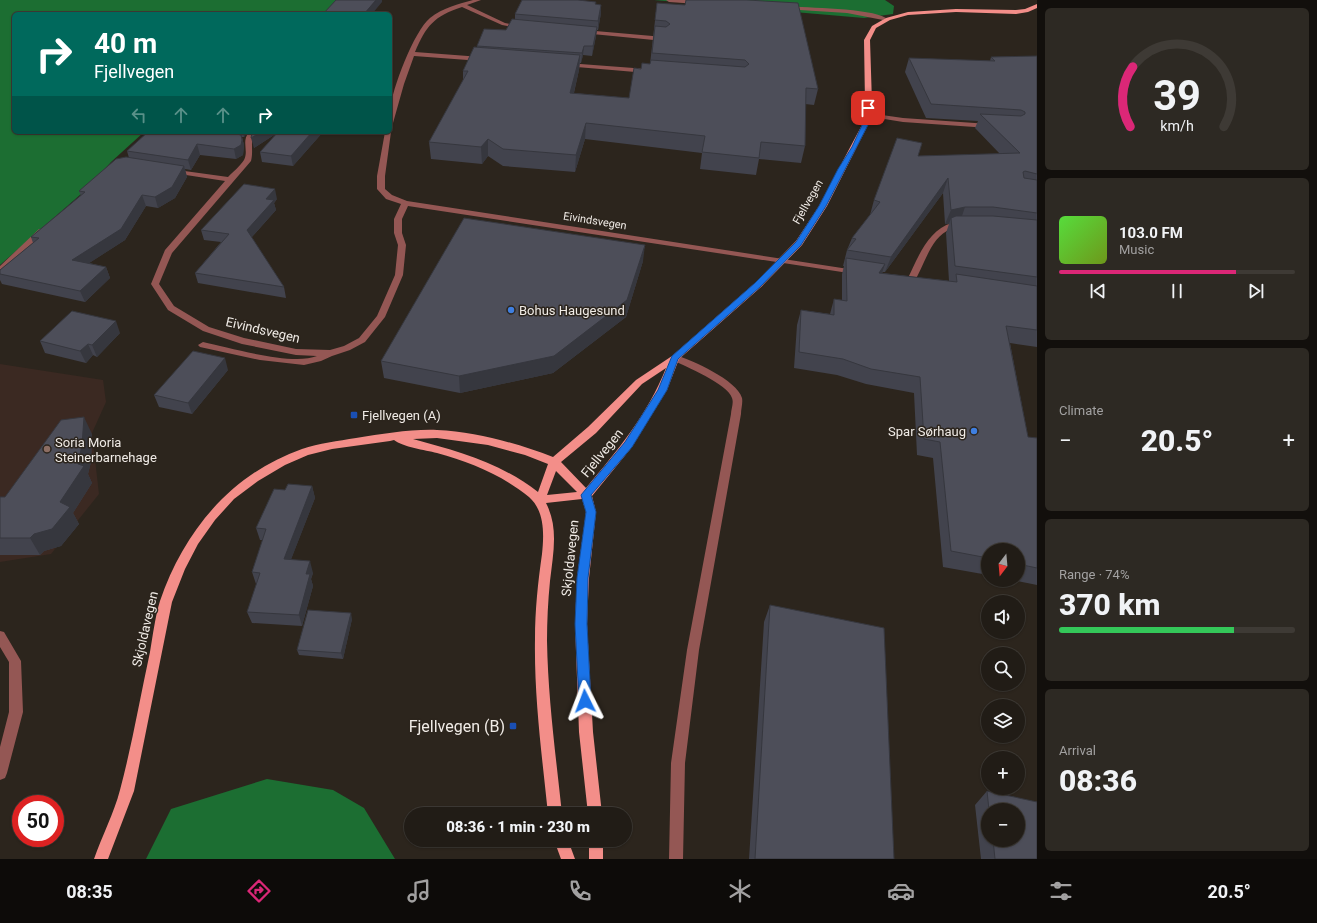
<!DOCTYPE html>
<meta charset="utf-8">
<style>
:root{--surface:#211c16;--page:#2d2923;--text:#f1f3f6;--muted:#a2a1a1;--line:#3e3a35;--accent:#db2777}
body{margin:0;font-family:Roboto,sans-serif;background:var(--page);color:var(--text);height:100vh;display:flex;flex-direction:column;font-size:15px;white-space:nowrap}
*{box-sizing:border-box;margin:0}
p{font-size:13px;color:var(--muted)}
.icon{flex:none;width:22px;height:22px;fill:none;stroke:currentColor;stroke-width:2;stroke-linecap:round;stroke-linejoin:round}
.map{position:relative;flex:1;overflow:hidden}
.side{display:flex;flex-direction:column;gap:8px;padding:8px;background:#120f0c;width:280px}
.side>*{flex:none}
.hud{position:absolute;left:12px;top:12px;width:380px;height:122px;border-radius:6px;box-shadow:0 1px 3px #0004,0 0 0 1px var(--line);background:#00695c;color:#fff;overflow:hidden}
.needle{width:26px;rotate:196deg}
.fabs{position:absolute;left:981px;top:543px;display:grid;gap:8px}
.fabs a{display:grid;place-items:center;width:44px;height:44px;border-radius:50%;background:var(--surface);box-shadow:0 1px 3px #0004,0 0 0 1px var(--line);font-size:20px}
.speed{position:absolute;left:12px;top:795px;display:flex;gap:8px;font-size:20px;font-weight:700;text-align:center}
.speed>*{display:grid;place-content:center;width:52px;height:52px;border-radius:50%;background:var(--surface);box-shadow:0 1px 3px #0004,0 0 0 1px var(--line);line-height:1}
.speed .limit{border:6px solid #d22;background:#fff;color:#111}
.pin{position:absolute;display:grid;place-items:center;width:34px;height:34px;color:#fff;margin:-17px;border-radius:8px;box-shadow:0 2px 6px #0006}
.me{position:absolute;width:44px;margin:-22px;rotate:357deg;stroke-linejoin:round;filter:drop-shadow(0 0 3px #0008)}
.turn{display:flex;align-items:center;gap:14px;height:84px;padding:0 16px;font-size:18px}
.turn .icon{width:52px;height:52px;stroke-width:2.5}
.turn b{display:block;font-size:28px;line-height:34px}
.lanes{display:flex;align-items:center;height:38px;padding:0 16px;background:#0003;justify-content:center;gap:20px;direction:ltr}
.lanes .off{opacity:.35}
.big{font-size:30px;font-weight:800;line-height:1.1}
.side .widget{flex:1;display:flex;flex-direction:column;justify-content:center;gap:6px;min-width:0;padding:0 14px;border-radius:6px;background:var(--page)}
.side .dial{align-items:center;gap:0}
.dial svg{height:104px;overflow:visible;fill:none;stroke:var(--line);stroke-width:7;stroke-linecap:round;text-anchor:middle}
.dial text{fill:var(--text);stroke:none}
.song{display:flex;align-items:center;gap:12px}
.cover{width:48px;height:48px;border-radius:6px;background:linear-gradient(135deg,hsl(110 70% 55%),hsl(80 70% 35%))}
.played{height:4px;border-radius:2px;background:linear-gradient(90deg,var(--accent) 75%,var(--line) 75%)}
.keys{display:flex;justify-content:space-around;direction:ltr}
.heat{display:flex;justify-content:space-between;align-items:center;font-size:22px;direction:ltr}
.charge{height:6px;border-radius:3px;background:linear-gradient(90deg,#34c759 74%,var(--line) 0)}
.trip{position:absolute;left:404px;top:807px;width:228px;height:40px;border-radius:20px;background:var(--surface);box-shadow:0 1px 3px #0004,0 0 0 1px var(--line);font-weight:800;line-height:40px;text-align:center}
.tabs{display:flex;height:64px;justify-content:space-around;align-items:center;background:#0d0b09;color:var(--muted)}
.tabs .icon{width:28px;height:28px}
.tabs .on{color:var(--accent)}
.tabs b{font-size:18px;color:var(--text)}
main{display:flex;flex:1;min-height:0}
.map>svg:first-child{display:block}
.education{fill:#3b2922}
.forest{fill:#1c6e32}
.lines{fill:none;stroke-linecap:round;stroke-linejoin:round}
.minor{fill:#945754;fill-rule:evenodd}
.major{fill:#f38e89;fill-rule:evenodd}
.wall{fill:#42434d;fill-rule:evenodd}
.shaded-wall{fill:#36373e}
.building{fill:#4d4e59;stroke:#36373e}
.route{fill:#1a73e8;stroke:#114b97}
.shop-dot{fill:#3f7fe0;stroke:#2c251d;stroke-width:1.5}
.transit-dot{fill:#1a4fb4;stroke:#2c251d;stroke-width:1.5}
.education-dot{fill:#8d6e63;stroke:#2c251d;stroke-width:1.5}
.labels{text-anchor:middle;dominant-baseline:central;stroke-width:3;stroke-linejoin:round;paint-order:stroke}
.far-street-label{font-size:11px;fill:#f0ebe6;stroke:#2c251d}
.poi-label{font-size:13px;fill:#f0ebe6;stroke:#2c251d;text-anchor:start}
.street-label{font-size:13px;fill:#f0ebe6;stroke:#2c251d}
.near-poi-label{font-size:16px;fill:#f0ebe6;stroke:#2c251d;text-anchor:end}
</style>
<main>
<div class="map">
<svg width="1037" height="859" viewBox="0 0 1037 859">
<rect width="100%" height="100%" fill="#2c251d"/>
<!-- education -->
<path class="education" d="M0 364 103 380 106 402 92 433 99 494 51 554 0 562Z"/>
<!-- forest -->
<path class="forest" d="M0 0H339L333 14H14V132H144L111 162 89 187 0 265Z
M654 0H885L894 6 893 14 864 18Z
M267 779 333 790 364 808 395 859H146L171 809Z"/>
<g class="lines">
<!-- minor -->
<path class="minor" d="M473 0H481L467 5 505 23 526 27 523 29 502 25 462 7C434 16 426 26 415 52L481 57 484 59 481 61 414 56 404 84 393 123 390 125C390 120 389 115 390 110 392 89 414 31 430 18 442 8 459 4 473 0Z
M666 0H692L701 2 698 4 669 2Z
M786 6C807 8 870 8 886 18L883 20 847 13 784 9V7Z
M584 30 664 37 667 39 664 41 582 33V31Z
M567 63 647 69 650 71 647 73 565 66V64Z
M868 113 903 118 989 124 992 126 989 128 903 122 866 116V114Z
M390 130 391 132 385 176V189L392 195 407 201 855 270 859 272 855 274 408 206 402 219V233L406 245 403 275 385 317 365 342 350 350 332 356 321 361 304 365 260 360 200 347 198 345 203 342C231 348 292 366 317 356L296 355 242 344 203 331 168 310 151 284 165 250 225 181 173 173 169 171 170 169 228 177C233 172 240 166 244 160 249 150 241 142 249 132H256C249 141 254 150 251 161L172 253 159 284 174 306 209 327 244 338 296 349 330 350 344 346 359 338 377 316 395 275 398 245 394 233V219L401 204 386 199 377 189V176L385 132H390Z
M952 223H961L965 225 964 227C960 228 955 227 951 229 930 237 925 265 914 282H908L907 280C917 260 927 230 952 223Z
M39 229H45L46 231 3 273H0V266Z
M675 355C692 360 737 380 742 398 743 403 741 409 741 414L699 650 685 763 683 859H669L671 763 687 650 731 414C731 409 734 403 732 398 728 384 685 366 672 360L670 358 672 356Z
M0 631 4 632 21 661 23 712 7 773 5 778 0 780V747L9 712V662L0 647Z"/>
<!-- major -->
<path class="major" d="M1037 4V8L1028 12 1016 14 956 12 908 15 890 20 876 28 870 40 872 103 869 123 827 206 802 245 761 287 679 359 667 390 632 447 592 496 596 512 589 578 587 624 593 732 602 814H588L579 732 575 624 577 578 586 512 582 499 546 503C559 528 553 554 550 581 548 601 547 621 547 641 548 699 556 757 562 814H548C542 756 534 697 535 639 535 610 538 582 542 554 544 535 545 511 529 497 502 475 470 462 437 453 425 450 403 447 394 440L390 441 332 449 308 455 285 465 258 481 234 499 215 520 198 544 185 569 172 602 134 791 108 859H94C102 836 114 813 120 790 132 745 140 698 150 652 153 635 155 617 160 601 184 531 231 474 302 449 319 443 338 441 356 438 383 434 411 429 437 430 477 432 516 443 553 457L588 427 636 380 672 356 755 283 796 241 819 206 863 123 865 103 864 40 872 26 886 18 908 12 956 9 1016 10 1025 9ZM666 368C648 414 617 451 586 488L561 462 596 433 642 384ZM437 438 488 445 525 455 548 464 538 492C501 463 457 451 413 439ZM556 471 577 492 547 495Z
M554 840H568L575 859H561Z
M589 840H603V859H589Z"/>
</g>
<!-- wall -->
<path class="wall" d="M657 3 818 89 814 105 805 104V146L801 163 759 159 756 175 700 169 702 153 585 139 575 172 503 166 488 156 482 164 431 159 429 142 463 81V71L477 47V46L506 30 515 19V14L595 4 601 13 598 30H597L596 36 592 56 583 55 581 63H580L579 70 574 93 629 98 641 69 650 64Z
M1037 56V347L1010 343 1028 437 1037 438V585L1012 580H1018V550H988V575L943 567 933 458 917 455 914 393 866 384 837 375 794 368 797 325 801 310 830 314 834 299 842 300V274L844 266H843L847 250 852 238 870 215 874 200 918 156 1000 154 975 128 978 121 926 118 905 72 909 58 990 61 991 57ZM943 193 945 224H949L946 233 949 281 882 273 883 272H885Z
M148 132H248L244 137H242L244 145 243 155 236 159 200 155 191 170 185 169 187 177 175 198 158 208 146 206 125 240 89 263 106 267 110 278 85 302 2 284 0 280V270L33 243 31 237 81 196 79 191 129 158 127 151Z
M252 132H323L293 166 262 162 260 152 277 133 254 148Z
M277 199 274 203 276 210 251 238 284 287 286 298 198 283 195 273 221 242 204 240 201 230Z
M643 261 626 317 553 373 460 393 384 378 381 361Z
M120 333 97 357 93 355 86 363 45 353 40 341Z
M228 370 192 414 159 407 154 395Z
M92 434 91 462 88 474 92 483 73 513 79 524 61 546 44 551 40 555H0V497H5Z
M312 486 315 498 291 559 313 573 311 579 313 586 302 626 252 623 247 612 257 584H256L252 572 263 540H260L256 528 285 490Z
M770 605 894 859H749L764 622Z
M352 619 343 659 299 655 297 650Z
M987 791 1037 802V859H981L975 805ZM988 810H1018V840H988Z"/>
<!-- shaded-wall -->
<path class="shaded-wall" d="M376 0H382V2L372 14H364Z
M601 5V13L598 30V21Z
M597 27 596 36 592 56 593 46Z
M584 46 583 55 581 63 582 53Z
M580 55 579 70 570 109V93Z
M586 123 585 139 575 172 576 155Z
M243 132H248L244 137Z
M261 132H279L254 148 251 138Z
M312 132H323L293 166 291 156Z
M241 135 244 145 243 155 236 159 234 149Z
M488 139V156L482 164 481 147Z
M197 144 200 155 191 170 188 160Z
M184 166 187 177 175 198 158 208 155 197Z
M948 178 943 193 885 272 891 257Z
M275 189 277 199 274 203 276 210 249 240 247 230 266 199Z
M142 195 146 206 125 240 77 271 72 260Z
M965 207 960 222 951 218 949 224H945L951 210Z
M645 245 643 261 626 317 553 373 460 393 459 376Z
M885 264 880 279 879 273Z
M106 267 110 278 85 302 80 291Z
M116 321 120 333 97 357 92 345Z
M88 344 93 355 86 363 80 351Z
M225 358 228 370 192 414 188 403Z
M84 417 92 434 91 462 88 474 92 483 73 513 79 524 61 546 44 551 40 555 30 538 60 502Z
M312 486 315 498 287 570 284 559Z
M310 561 313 573 311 579 313 586 302 626 299 615 306 574Z
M351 613 352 619 343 659 341 653Z"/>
<!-- building -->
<path class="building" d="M336 0H376L364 14H323Z
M522 0H578L596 2 595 4 601 5 598 21 515 14Z
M686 0H747L798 3 818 89 806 88 805 146 761 142 759 158 702 152 705 136 586 123 576 155 503 149 488 139 481 147 429 142 468 71H463L474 47 580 55 570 93 629 98 634 68 641 69 642 63 650 64 651 60 745 67 749 64 745 60 652 53 655 26 666 27 670 24 666 21 655 20 657 3 685 5Z
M512 19 597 27 593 46H584L582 53 477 46 484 29 506 30Z
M1037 56V174L1025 171 1023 172 1024 178 1037 180V213L993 207H965L951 210 948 178 891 257 847 250 856 239 852 238 880 202 874 200 897 138 922 143 918 156 1020 153 980 114 1021 116 1025 114V112L1021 110 931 104 909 58 995 61 991 57Z
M148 132H226L241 135 242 140 241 145 234 149 197 144 188 160 127 151Z
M252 132H261L251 138Z
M278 132H312L291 156 260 152Z
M126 157 184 166 172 187 155 197 142 195 121 229 72 260 106 267 80 291 0 274V270L39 238 31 237 85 192 79 191 116 159Z
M244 184 275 189 266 199 274 200 247 230 284 287 195 273 229 234 201 230Z
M956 216H993L1037 220V277L955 266 951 218Z
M464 218 645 245 627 300 554 356 459 376 381 361Z
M846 258 885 264 879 273 957 282 956 274 1037 286V330L1006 326 1028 437 1037 438V568L1018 564V550H988V558L951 551 940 442 924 439 920 377 871 369 843 359 799 352 801 310 834 315V299L847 301Z
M72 311 116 321 92 345 88 344 80 351 40 341Z
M193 351 225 358 188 403 154 395Z
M84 417 82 445 78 464 84 466 60 502 70 507 52 529 34 534 30 538H0V497H5L61 420Z
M288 484 312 486 284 559 310 561 306 574H310L299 615 247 612 260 573 252 572 266 529 256 528 274 489 285 490Z
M770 605 884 628 894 859H755Z
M308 610 351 613 341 653 297 650Z
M987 791 1037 802V859H995L993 840H1018V810H989Z"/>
<!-- route -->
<path class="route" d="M866 107 871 108 869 123 826 206 801 245 760 287 678 359 667 390 632 447 591 495 596 512 588 578 587 624 591 701 589 705 585 707 581 705 579 701 575 624 577 578 586 512 581 495 625 442 658 390 672 356 755 283 796 242 819 206 838 169 852 147 863 123Z"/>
<!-- markers -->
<g class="shop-dot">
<circle cx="511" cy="310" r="4"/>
<circle cx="974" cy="431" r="4"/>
</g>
<g class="transit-dot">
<rect x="350" y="411" width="8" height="8" rx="2"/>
<rect x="509" y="722" width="8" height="8" rx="2"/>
</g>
<circle class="education-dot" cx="47" cy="449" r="4"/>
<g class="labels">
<!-- far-street labels -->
<g class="far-street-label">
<text transform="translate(808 202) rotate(-60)">Fjellvegen</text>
<text transform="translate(595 221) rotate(9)">Eivindsvegen</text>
</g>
<!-- poi labels -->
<g class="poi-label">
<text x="519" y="310">Bohus Haugesund</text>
<text x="362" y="415">Fjellvegen (A)</text>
<text x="966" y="431" text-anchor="end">Spar Sørhaug</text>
<text x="55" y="442">Soria Moria<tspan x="55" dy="15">Steinerbarnehage</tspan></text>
</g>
<!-- street labels -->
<g class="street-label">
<text transform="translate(263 330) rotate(13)">Eivindsvegen</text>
<text transform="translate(602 453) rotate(-51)">Fjellvegen</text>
<text transform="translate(570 558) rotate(-84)">Skjoldavegen</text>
<text transform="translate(145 629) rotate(-77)">Skjoldavegen</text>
</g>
<!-- near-poi labels -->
<g class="near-poi-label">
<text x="505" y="726">Fjellvegen (B)</text>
</g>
</g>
</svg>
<div class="fabs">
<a><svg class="needle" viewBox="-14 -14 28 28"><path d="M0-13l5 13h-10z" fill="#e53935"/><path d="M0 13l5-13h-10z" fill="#a2a1a1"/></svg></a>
<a><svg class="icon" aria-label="sound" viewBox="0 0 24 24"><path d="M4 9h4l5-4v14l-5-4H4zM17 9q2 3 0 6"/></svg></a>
<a><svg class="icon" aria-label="search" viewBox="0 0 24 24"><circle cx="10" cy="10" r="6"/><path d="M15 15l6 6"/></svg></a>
<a><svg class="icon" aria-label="layers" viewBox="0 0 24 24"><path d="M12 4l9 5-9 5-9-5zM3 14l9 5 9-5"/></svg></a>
<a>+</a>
<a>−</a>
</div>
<div class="speed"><div class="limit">50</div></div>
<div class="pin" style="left:868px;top:108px;background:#d93025"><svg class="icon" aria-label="arrive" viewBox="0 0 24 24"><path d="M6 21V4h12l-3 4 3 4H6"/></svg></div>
<svg class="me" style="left:585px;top:701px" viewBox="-20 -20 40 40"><path d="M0-17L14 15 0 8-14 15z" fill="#1a73e8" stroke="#fff" stroke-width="4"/></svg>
<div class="trip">08:36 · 1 min · 230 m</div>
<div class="hud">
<div class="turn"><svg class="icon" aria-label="right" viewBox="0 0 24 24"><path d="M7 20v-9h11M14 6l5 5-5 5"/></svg><div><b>40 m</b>Fjellvegen</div></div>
<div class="lanes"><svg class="icon off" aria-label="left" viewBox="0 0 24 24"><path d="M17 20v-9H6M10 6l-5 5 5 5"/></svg><svg class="icon off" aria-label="ahead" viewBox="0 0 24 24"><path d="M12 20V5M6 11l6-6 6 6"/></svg><svg class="icon off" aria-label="ahead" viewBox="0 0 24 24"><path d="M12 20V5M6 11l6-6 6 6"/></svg><svg class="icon" aria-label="right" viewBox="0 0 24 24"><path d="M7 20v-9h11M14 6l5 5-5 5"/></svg></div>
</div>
</div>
<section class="side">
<div class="widget dial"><svg viewBox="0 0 100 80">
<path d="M14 69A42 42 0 1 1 86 69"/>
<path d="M14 69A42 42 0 0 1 16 23" stroke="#db2777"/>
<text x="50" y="56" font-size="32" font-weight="700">39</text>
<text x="50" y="72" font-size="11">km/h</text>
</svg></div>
<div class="widget">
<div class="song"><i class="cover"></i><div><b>103.0 FM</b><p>Music</p></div></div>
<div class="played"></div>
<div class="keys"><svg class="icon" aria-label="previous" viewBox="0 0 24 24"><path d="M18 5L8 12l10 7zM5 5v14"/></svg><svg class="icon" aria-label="pause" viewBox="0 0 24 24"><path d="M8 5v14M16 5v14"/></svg><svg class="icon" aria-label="next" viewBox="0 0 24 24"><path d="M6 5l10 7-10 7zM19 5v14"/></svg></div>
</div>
<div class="widget"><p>Climate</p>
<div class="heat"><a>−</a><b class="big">20.5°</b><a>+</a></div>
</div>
<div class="widget"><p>Range · 74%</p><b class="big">370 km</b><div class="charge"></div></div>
<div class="widget"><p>Arrival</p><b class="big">08:36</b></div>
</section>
</main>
<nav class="tabs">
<b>08:35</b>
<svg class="icon on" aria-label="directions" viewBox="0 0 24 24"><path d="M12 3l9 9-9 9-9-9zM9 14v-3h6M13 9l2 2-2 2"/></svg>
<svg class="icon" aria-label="music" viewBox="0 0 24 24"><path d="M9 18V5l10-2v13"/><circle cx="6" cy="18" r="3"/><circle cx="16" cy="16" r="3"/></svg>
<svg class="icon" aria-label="phone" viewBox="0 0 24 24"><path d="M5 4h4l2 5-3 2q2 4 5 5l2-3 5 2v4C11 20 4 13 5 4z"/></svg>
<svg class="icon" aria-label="climate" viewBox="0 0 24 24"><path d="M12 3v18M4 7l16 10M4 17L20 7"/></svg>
<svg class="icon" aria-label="car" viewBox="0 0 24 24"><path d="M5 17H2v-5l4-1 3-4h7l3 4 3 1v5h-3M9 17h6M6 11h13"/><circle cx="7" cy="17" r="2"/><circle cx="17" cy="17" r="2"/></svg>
<svg class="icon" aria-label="filters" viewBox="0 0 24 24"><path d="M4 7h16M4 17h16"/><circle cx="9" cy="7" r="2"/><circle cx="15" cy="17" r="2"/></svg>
<b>20.5°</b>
</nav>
